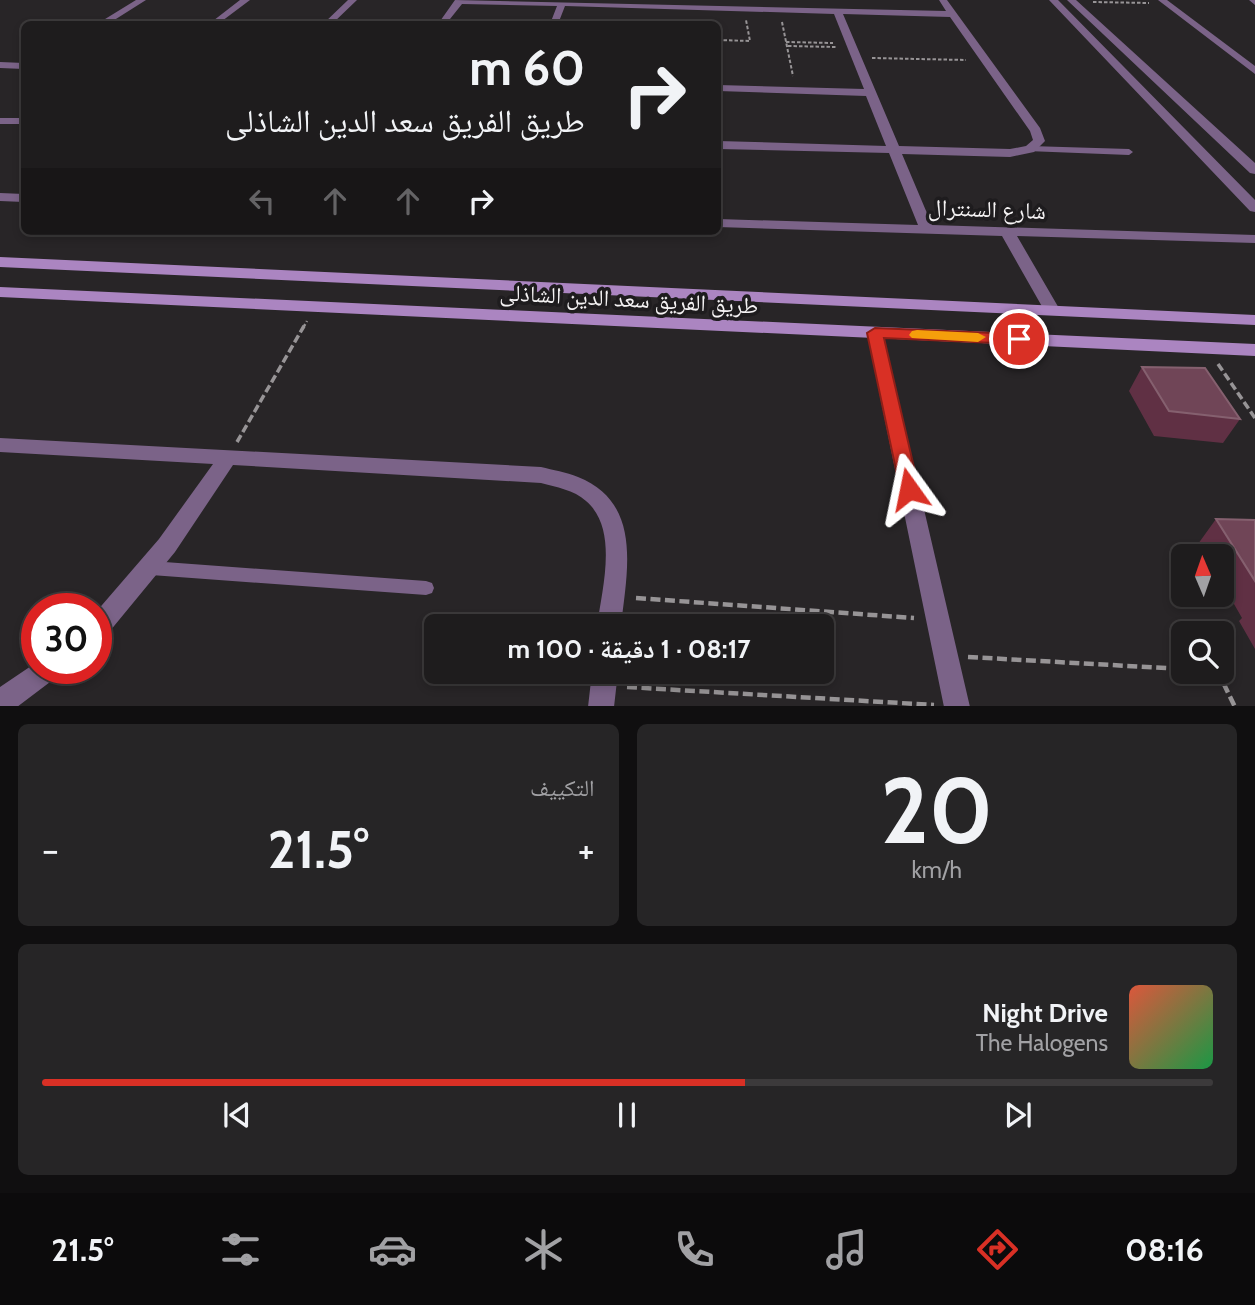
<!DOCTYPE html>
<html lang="ar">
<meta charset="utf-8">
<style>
:root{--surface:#1e1c1d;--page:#262526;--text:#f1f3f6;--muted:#a1a1a4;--line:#3c3a3b;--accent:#d93025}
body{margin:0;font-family:Cabin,"Noto Naskh Arabic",sans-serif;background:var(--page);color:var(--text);direction:rtl;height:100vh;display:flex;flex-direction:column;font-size:26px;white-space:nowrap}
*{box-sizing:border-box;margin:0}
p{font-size:23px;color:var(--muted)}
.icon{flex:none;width:38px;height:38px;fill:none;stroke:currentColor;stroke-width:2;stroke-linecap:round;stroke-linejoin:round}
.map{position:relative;height:706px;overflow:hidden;direction:ltr}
.panel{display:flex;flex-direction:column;gap:18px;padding:18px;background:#100f10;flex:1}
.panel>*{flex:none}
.guide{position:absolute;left:21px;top:21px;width:700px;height:214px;border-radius:10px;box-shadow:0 4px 10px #0003,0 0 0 2px var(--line);direction:rtl;background:#1e1c1d;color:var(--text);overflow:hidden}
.needle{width:46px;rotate:358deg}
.fabs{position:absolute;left:1171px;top:544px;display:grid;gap:14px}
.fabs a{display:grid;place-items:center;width:63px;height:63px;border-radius:10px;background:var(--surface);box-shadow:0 4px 10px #0003,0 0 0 2px var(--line);font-size:35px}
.speed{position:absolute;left:21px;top:593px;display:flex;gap:14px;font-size:35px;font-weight:700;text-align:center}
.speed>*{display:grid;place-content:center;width:91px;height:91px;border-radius:50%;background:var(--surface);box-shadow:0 4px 10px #0003,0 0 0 2px var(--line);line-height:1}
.speed .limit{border:10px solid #d22;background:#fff;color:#111}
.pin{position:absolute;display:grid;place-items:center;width:60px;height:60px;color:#fff;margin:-30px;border:4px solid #fff;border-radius:50%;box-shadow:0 2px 7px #0007}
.me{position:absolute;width:77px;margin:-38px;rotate:348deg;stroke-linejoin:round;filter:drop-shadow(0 0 5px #0008)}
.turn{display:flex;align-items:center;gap:24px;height:147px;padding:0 21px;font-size:32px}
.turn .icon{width:91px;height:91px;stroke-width:2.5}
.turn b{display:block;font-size:49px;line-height:60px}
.lanes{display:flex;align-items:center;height:66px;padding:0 21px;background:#0003;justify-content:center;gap:35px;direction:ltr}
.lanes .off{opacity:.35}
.big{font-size:52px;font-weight:700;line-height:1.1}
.panel .widget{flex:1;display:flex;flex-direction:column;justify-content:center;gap:10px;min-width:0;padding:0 24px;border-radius:10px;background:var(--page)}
.panel .dial{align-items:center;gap:0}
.dial b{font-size:91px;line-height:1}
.song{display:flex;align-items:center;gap:21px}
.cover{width:84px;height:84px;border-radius:10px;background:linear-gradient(135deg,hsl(10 70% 55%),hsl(140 70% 35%))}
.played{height:7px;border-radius:4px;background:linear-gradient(90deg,var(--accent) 60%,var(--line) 60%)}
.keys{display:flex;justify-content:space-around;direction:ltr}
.heat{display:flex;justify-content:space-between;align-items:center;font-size:38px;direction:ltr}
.panel .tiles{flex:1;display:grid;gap:18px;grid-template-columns:1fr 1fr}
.widget:last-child{grid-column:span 2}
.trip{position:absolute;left:424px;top:614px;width:410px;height:70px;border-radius:10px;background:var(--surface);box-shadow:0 4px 10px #0003,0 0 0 2px var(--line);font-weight:700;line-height:70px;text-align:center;direction:rtl}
.menu{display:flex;height:112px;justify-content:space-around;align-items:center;background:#0c0b0c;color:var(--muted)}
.menu .icon{width:49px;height:49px}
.menu .selected{color:var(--accent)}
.menu b{font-size:32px;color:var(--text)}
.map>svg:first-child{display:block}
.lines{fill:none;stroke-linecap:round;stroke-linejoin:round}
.path-far3{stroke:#979496;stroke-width:2;stroke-dasharray:3.5 2;stroke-linecap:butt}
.path-far2{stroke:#979496;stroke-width:2.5;stroke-dasharray:4.5 2.5;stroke-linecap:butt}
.path-far1{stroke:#979496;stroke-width:3.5;stroke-dasharray:8 3.5;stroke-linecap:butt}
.path{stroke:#979496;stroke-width:4.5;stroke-dasharray:10 4.5;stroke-linecap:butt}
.lane{fill:#7b6388;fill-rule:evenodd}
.street{fill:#7b6388;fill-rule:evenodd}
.secondary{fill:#ab85c1;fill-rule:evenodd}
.wall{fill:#603044}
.building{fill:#704557;stroke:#85606f;stroke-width:2}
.route{fill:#d93025;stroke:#8d1f18;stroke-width:2}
.slow{fill:#f59e0b}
.labels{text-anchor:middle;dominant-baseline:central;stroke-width:7;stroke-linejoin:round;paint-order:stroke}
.street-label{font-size:23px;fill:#f4f2f3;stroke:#1e1c1e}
</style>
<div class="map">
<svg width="1255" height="707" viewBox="0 0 1255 707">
<rect width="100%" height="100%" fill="#282527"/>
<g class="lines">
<!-- path-far3 -->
<path class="path-far3" d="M1093 2 1149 3
M782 22 793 76
M718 40 750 41 746 20
M786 42 833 43
M788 46 836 47
M872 58 966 60"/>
<!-- path-far2 -->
<path class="path-far2" d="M303 328 307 321"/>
<!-- path-far1 -->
<path class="path-far1" d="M1218 364 1255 418
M237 442 304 326"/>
<!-- path -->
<path class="path" d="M636 598 914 618
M968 657 1183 669
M1215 672 1221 678 1235 707
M627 687 934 705"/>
<!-- lane -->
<path class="lane" d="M1030 146 1129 149 1133 152 1129 155 1027 151V147Z
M151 561 426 581 432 583 434 588 432 593 426 595 151 575 145 573 143 568 145 563Z"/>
<!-- street -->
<path class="street" d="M136 0H146L108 24H97Z
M240 0H250L218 24H209Z
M348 0H357L332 24H323Z
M455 0 946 11 939 0H947L1040 128 1045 141 1034 152 1010 157 902 154 932 225 1255 235V243L1017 236 1060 310 1052 315 1044 310 1002 236 718 227V219L918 225 889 153 718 149V141L886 146 866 96 718 91V85L864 89 834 14 565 6 558 24H550L557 6 462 4 446 24H438ZM843 14 950 17 1030 131 1033 140 1026 146 1010 149 899 146Z
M1049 0H1058L1255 200V212L1250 211Z
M1067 0H1076L1255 163V174L1250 173Z
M1158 0H1167L1255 66V74Z
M1249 0H1255V5Z
M0 62 24 63V69L0 68Z
M0 118H24V124H0Z
M0 193 24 194V202L0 201Z
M875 328 883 333 970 707H944L867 333Z
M0 438 541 467C553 470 566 472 578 477 643 503 627 571 621 626H597C602 589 619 529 586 501 574 490 556 487 541 483L233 465 175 552 105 637 96 640V612L159 539 213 464 0 452Z
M37 662V668H62L58 676 17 707H0V687Z
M592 672H618L614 707H588Z"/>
<!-- secondary -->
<path class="secondary" d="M0 257 1255 315V325L0 267Z
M0 287 1255 344V356L0 297Z"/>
</g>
<!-- wall -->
<path class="wall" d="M1142 367 1240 419 1223 443 1154 436 1129 391Z
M1216 519 1255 520V649L1239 621 1242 618 1222 583V556H1206L1198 544Z"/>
<!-- building -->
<path class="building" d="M1142 367 1205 368 1240 419 1169 411Z
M1216 519 1255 520V581Z"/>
<!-- route -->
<path class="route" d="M875 328 1019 334 1027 339 1019 344 884 338 919 489 916 494 909 497 903 494 900 489 867 333Z"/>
<!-- slow -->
<path class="slow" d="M917 330 978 333 986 337 978 342 912 338 909 335 912 331Z"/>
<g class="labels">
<!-- street labels -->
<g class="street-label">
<text transform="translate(987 209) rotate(2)">شارع السنترال</text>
<text transform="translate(629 299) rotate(3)">طريق الفريق سعد الدين الشاذلى</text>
</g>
</g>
</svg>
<div class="fabs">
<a><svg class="needle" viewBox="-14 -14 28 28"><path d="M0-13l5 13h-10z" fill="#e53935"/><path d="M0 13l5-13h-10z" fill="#a1a1a4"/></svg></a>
<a><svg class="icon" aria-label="search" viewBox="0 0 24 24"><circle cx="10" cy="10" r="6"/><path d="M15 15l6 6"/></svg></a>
</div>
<div class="speed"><div class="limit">30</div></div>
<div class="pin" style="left:1019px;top:339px;background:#d93025"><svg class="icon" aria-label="arrive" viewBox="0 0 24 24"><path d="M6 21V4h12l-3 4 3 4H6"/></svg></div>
<svg class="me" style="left:909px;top:489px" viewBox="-20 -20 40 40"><path d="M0-17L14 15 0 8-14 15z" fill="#d93025" stroke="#fff" stroke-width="4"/></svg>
<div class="trip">08:17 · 1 دقيقة · 100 m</div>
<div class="guide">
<div class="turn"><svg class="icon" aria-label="right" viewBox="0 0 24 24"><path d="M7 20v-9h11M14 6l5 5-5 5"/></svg><div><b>60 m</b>طريق الفريق سعد الدين الشاذلى</div></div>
<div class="lanes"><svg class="icon off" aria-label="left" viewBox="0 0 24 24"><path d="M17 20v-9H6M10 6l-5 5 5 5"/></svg><svg class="icon off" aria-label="ahead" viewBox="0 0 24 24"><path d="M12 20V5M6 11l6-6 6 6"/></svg><svg class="icon off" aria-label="ahead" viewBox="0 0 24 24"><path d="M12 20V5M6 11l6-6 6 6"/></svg><svg class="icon" aria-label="right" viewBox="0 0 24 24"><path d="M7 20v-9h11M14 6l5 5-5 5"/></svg></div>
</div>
</div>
<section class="panel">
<div class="tiles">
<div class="widget dial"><b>20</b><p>km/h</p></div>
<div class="widget"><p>التكييف</p>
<div class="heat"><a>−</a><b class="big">21.5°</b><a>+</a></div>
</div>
<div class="widget">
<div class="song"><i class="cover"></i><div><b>Night Drive</b><p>The Halogens</p></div></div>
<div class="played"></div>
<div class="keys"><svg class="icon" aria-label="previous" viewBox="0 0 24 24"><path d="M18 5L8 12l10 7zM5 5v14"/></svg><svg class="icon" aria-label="pause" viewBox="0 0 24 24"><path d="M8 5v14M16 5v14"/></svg><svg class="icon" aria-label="next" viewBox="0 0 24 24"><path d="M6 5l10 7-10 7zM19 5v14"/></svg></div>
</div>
</div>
</section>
<nav class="menu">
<b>08:16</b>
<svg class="icon selected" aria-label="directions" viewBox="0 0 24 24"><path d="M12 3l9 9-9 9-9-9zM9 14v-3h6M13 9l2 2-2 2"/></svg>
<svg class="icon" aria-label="music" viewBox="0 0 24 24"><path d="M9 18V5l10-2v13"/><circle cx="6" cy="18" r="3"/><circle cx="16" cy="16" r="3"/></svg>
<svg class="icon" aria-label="phone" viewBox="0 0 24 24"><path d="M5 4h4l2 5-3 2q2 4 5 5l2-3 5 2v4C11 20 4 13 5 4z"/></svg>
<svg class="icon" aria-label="climate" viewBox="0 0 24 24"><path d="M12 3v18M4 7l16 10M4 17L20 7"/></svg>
<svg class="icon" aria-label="car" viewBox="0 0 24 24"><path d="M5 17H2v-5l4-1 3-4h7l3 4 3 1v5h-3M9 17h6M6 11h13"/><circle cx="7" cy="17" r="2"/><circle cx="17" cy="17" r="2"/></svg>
<svg class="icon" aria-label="filters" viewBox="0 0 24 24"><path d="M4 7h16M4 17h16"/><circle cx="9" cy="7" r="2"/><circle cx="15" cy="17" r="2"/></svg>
<b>21.5°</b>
</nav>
